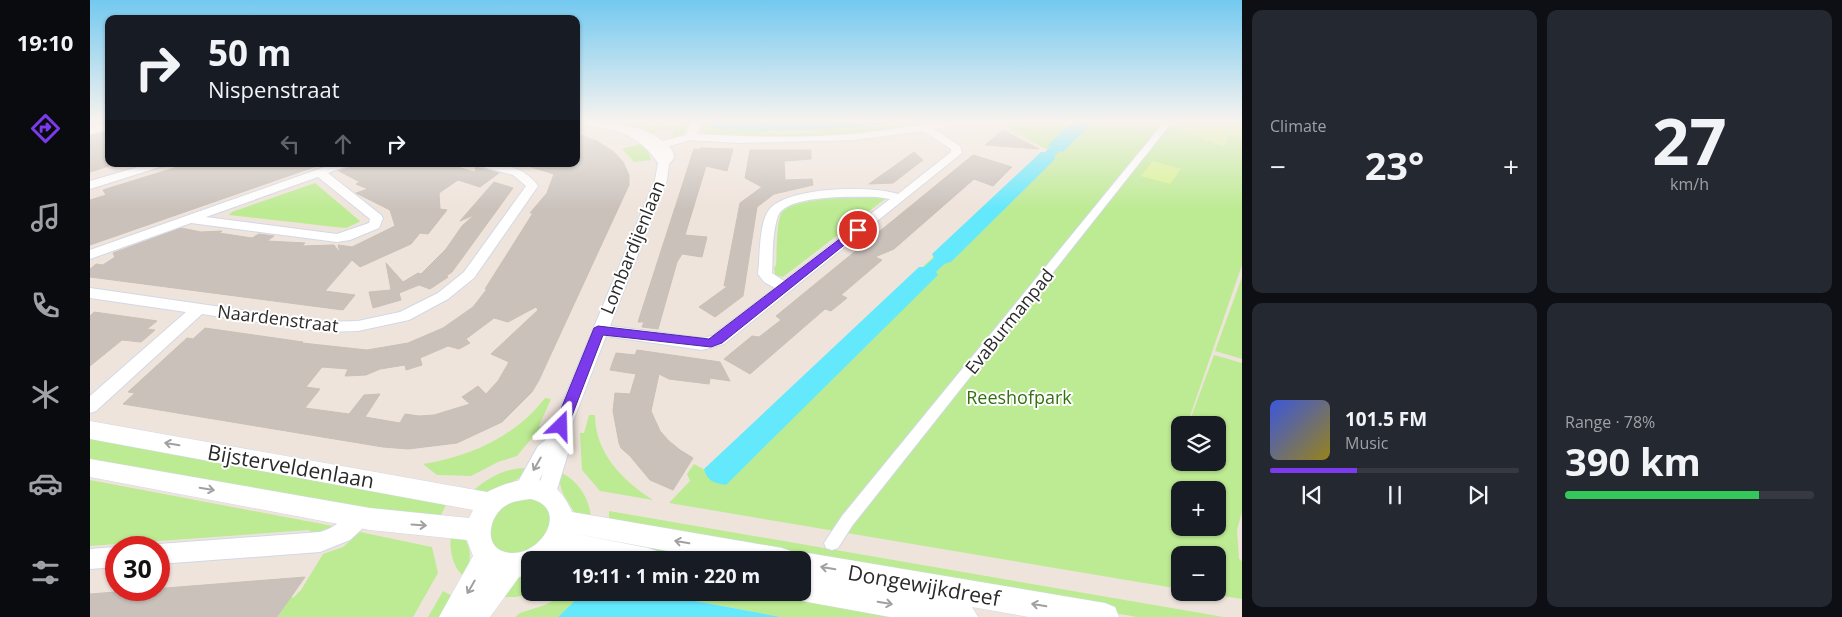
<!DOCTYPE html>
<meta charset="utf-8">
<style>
:root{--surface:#171b24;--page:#242831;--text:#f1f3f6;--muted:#9ea1a6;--line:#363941;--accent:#7c3aed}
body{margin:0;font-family:"Open Sans",sans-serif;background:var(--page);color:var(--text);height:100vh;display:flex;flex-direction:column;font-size:19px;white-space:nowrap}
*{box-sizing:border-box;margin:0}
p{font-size:16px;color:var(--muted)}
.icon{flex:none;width:28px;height:28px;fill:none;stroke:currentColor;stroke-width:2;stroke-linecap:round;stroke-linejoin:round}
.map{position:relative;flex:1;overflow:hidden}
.panel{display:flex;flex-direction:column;gap:10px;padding:10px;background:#0d0f14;width:600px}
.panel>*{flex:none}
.top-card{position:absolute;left:15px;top:15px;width:475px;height:152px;border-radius:10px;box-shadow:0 1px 4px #0004;background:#171b24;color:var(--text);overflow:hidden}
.controls{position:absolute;left:1081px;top:416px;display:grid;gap:10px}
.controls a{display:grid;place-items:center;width:55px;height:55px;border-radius:10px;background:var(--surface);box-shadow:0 1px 4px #0004;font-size:25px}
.speed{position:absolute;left:15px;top:536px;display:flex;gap:10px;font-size:25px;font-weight:700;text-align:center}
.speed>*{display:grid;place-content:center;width:65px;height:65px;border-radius:50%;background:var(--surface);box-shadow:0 1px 4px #0004;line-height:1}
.speed .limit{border:8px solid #d22;background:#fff;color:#111}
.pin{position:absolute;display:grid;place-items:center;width:42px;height:42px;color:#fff;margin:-21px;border:2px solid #fff;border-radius:50%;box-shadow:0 1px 5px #0007}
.me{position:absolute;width:55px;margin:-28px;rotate:22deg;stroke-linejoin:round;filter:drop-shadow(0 0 4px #0008)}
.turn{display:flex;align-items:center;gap:18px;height:105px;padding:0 20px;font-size:22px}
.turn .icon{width:65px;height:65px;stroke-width:2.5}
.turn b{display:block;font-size:35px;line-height:42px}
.lanes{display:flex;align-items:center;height:48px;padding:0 20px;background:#0003;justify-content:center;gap:25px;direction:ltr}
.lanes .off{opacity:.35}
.big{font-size:38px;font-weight:700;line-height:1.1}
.panel .tile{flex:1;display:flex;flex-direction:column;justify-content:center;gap:8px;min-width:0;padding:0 18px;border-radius:10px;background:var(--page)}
.panel .dial{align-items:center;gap:0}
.dial b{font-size:65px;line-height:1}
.song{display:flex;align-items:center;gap:15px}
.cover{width:60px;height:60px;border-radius:8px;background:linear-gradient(135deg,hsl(230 70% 55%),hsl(50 70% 35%))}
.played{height:5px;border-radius:2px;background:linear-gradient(90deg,var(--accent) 35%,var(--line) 35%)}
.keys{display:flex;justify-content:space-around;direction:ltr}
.heat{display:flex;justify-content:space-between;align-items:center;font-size:28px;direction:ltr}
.charge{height:8px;border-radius:4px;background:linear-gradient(90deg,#34c759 78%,var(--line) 0)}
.panel .tiles{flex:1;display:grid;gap:10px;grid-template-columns:repeat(2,1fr)}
.trip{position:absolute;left:431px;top:551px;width:290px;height:50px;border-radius:10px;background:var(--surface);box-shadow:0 1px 4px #0004;font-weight:700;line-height:50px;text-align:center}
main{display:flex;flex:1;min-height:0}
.dock{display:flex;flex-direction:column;width:90px;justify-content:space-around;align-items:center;background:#090b0e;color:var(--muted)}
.dock .icon{width:35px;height:35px}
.dock .on{color:var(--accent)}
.dock b{font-size:22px;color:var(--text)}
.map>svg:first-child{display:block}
.green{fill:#bdeb93;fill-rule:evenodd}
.pitch{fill:#d6f38d}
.water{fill:#64e8fc}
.building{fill:#cac1bb;stroke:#cac0b5;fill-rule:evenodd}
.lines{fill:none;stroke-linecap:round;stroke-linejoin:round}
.pedestrian-casing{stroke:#d1d8e6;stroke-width:2}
.minor-casing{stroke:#d1d8e6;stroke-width:2}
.tertiary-casing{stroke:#d1d8e6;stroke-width:1}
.pedestrian{fill:#fff;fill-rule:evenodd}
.minor{fill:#fff;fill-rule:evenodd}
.tertiary{fill:#fff;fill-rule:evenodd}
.oneway{stroke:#a0a0a0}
.route{fill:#7c3aed;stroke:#51269a}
.labels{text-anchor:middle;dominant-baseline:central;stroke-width:4;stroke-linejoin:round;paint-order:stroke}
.street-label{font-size:18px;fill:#2b2b2b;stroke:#fff}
.park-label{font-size:18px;fill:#337112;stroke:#fff}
.near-street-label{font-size:21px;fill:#2b2b2b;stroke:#fff}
</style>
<main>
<nav class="dock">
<b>19:10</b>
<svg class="icon on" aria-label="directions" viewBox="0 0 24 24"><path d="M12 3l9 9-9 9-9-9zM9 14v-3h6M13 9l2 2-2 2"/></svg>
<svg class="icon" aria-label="music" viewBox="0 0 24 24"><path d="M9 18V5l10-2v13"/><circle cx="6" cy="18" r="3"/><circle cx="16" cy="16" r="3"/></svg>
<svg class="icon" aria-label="phone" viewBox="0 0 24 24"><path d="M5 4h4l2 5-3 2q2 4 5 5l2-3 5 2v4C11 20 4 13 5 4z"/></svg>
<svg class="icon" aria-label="climate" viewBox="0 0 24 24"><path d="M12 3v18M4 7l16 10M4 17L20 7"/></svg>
<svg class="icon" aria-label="car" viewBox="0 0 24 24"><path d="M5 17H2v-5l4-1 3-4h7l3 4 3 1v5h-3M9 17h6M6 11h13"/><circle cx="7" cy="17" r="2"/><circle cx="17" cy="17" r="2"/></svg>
<svg class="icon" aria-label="filters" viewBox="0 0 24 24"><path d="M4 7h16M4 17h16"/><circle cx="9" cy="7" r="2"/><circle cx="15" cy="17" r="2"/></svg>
</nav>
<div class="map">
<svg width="1152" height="617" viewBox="0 0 1152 617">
<rect width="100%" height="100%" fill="#efe4dc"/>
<!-- green -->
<path class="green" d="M519 122 560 127 530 122 584 126 589 125V122H599L596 130 576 128 596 130 593 135 581 138 584 131 569 130 570 127H567L565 134 549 127Z
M613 122H622L619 125 622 124V127L625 129H716L823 122 740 131 665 132C730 139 795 122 859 122L757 135 715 137 613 136 614 131 639 132 611 130Z
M905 122 947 142 910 122H982L959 145 988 122H1152V265L1097 425H1090V462H1128V425H1098L1124 355 1152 363V512L1147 530 1149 559 1152 561V599L1112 593 1128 592V555H1090V589L579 503 600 481 597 474 604 464 615 470 958 150ZM1090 490H1128V528H1090Z
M550 144 558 151 561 160 544 162 532 149Z
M225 183 270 221 269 222 256 228 245 227 139 215 142 212Z
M786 196 795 199 693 277 685 275 684 268 686 265C687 250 686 225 691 214 700 197 768 197 786 196Z
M1152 277V359L1125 351Z
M455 398 461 399 449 426 451 427 427 456 408 462 381 476 347 475 333 464C380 457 426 436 455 398Z
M499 415H505C505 453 533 481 563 500L510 491 492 470 490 433H494Z
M0 434 358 501 348 521 0 463Z
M438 468C426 485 403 494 382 492 396 478 418 467 438 468Z
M472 473C489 482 499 498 501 517L487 515 484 512C478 500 465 487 472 473Z
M0 480 248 527 218 536 220 530 0 546Z
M433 498C451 499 456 504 462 520L454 542C446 546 438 552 430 554 426 555 422 553 418 553 397 549 396 524 409 510 416 503 424 501 433 498Z
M519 511 1134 617H1047L519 525Z
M270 532 342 547 348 573 323 617H188L201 596 203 598 211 590 233 554 253 547Z
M361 534 375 539C383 553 380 563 374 577 362 566 359 550 361 534Z
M515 536 651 560H600L512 544Z
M440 574V592L444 593 426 597H407L420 580Z
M353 591 366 598 353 617H338Z
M477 593H494L468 617H425L430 613 455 605Z
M562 593H696L828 617H691Z"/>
<!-- pitch -->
<path class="pitch" d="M1084 122 1121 124 1130 128 1152 124V138L1137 135 1135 147 1081 127Z
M1063 161 1091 169 1080 184 1051 176Z"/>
<!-- water -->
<path class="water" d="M626 122H807C746 130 686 131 625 129L621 127 622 124Z
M982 122H1003L973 152 969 151 964 157 965 159 861 262C854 263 851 267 846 272L848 275 636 485C624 483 617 481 614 469L829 267H834L844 258 842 254 951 152H955L960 147 958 145Z
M494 592 562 593 691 617H468Z"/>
<!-- building -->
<path class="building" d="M913 130 949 149 895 145Z
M19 131V166L0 172V136Z
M486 133 507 141 524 152 533 162 539 175V185L449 380 442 392 412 422 367 443 318 449 293 447 33 404 45 393 38 392 97 338 103 339 115 328 213 342 212 343 277 350 318 343 353 328 383 307 397 289H395L443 213H440L457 193 464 174 441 167 442 164H486ZM446 307 448 310 401 354 419 362 408 381 396 394 388 386 372 397 380 404 344 415 329 416 315 414 310 423 275 417 290 394 274 395 259 414 215 408 230 389 216 387 232 367 258 369 255 376 276 375 290 369 315 365 316 370 332 365 330 358 358 346 369 349 380 343 376 339 404 318 418 322Z
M610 148 643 149 637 171 616 166 595 235 617 237 612 257 592 254 587 262 568 329 552 327 554 322H548L604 149 610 150Z
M660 150H721V159L694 161 695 180 722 179 723 185 684 194 667 207 653 296 625 317 609 307 638 286H634L650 203 672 187 655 178Z
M824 152 833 160 803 183 779 184Z
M883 155 922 167 903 186 884 179 804 249 785 257 792 260 751 295 757 298 741 311 735 309 660 374 634 359 662 336 669 337 691 320 686 316Z
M97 164H223L224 167 0 245V200L16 195 13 190Z
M260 164H356L385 172 386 165 389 168 409 173 390 187 368 180 349 193 350 209 357 210 338 234 330 233 321 244 270 267 262 260 235 291 265 295 253 310 0 277V269L6 264 13 265 25 257 23 253 91 228 111 232 132 231 129 233 162 238 169 234 184 236 177 241 215 243 212 246 244 245 250 253 248 245 262 247 305 226 300 210 266 193 278 189 266 184 270 182 249 171 258 168Z
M404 182 423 188 362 272 356 276 358 277 340 289 329 285 309 293 311 300 283 308 279 292 301 290 296 263 313 282 328 273 331 274 356 249 372 226 384 215 370 221Z
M4 312 61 320 67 321 57 329 65 330 51 342 32 340 0 366V316Z
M547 350 630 362 640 381 620 378 619 384 579 379 569 374 561 411 570 431 579 441 590 450 603 458 583 490 560 480 540 456 531 448 529 443 523 411 525 393 540 394 546 374 520 370 526 353 545 355Z
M215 577 187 617H0V594Z"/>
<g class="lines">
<!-- pedestrian casing -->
<g class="pedestrian-casing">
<path id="pedestrian" d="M1074 122H1082L762 526 748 548 742 550 736 548 734 543 752 516Z"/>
</g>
<!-- minor casing -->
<g class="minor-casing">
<path id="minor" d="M491 122C519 122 550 124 573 141L596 135 601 122H611L607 134C659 137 713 138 765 134 799 131 833 122 868 122L867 124 844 129 870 146 872 153 634 344 612 350 516 336 475 442 479 450 466 493 463 499 456 502 449 499 446 493 453 473 441 495 434 498 427 495 424 489 448 446 458 438 565 180 568 163C555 143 537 132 514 128 506 127 497 127 491 122ZM833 131 861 149V152L808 194C782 185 690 186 677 213 669 228 670 257 668 274L674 282 685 288 622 336 612 338 520 326 577 180 579 164 584 158 583 152 579 146 601 140 650 143 763 140ZM787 197 800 199 694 281 682 273C683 256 682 233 688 216 697 194 766 197 787 197Z
M19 123V129L0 134V128Z
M58 164H75L73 166 0 189V181Z
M243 164H258L257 166 238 173 291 215 293 218 289 228 260 240 247 242 101 223 0 259V250ZM228 177 280 219 279 223 247 234 116 217Z
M387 164C410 163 434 166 448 186L384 278 358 299 319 320 268 331 235 332 112 314 6 411 0 413V396L96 312 0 298V288L235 322 268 321 310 312 348 293 374 272 436 186 423 175 389 166Z
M269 508 276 510 279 517 272 529 260 540 230 552 69 564V548H61L69 544 230 532C252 526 253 514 269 508Z
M26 547 28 548H26V567L0 569V549Z"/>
</g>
<!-- tertiary casing -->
<g class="tertiary-casing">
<path id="tertiary" d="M0 421 397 492C433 475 464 469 482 512L692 548 701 551 703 556 712 552 1015 603 1025 607 1029 617H939L882 607 888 617H800L712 601 703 597 701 592H712V560H626L481 533 558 548 567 551 571 560H494L469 555 465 560H440V574L429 577 400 617H349L383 556 377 540 280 530 0 477V459L280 508 379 518 383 510 0 439ZM441 499C482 509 448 561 415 552 393 547 399 516 415 506 423 501 431 500 441 499Z"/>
</g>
<!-- pedestrian -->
<use href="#pedestrian" class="pedestrian"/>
<!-- minor -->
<use href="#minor" class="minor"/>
<!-- tertiary -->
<use href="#tertiary" class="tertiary"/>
</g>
<!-- one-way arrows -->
<defs><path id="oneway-shaft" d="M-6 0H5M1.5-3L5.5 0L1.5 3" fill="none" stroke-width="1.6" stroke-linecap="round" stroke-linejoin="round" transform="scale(1.25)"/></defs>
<g class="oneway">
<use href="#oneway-shaft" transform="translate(82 444) rotate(-170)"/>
<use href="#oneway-shaft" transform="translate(447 464) rotate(120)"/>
<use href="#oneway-shaft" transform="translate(117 489) rotate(10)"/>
<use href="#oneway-shaft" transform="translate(329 525) rotate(4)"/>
<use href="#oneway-shaft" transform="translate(592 542) rotate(-170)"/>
<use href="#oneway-shaft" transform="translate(738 568) rotate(-170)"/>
<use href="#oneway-shaft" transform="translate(381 587) rotate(120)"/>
<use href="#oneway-shaft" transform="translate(795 603) rotate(10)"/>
<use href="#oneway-shaft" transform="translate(949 605) rotate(-170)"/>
</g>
<!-- sky -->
<linearGradient id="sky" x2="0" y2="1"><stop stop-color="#73c9f0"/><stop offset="0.58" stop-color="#f8f3ef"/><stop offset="1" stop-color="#f8f3ef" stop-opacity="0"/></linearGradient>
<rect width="1152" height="209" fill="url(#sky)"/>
<!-- route -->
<path class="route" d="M764 228H768L773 230 632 343 621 347 513 335 478 426 476 430 471 431 467 430 464 426 504 328 508 326 619 339Z"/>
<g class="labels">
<!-- street labels -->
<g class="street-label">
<text transform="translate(542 247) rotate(-68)">Lombardijenlaan</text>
<text transform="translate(188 318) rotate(7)">Naardenstraat</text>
<text transform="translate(919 321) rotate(-51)">EvaBurmanpad</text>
</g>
<!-- park labels -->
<g class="park-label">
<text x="929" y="397">Reeshofpark</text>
</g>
<!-- near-street labels -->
<g class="near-street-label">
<text transform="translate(201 466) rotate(10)">Bijsterveldenlaan</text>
<text transform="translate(834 585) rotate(10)">Dongewijkdreef</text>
</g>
</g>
</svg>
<div class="controls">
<a><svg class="icon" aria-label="layers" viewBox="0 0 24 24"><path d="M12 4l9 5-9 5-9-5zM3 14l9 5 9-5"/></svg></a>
<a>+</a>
<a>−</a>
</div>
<div class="speed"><div class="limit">30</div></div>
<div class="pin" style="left:768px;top:230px;background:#d93025"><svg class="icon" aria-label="arrive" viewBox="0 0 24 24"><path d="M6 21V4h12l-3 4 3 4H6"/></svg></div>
<svg class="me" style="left:471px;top:426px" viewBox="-20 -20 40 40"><path d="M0-17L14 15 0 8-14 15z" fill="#7c3aed" stroke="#fff" stroke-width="4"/></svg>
<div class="trip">19:11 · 1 min · 220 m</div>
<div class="top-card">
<div class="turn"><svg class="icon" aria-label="right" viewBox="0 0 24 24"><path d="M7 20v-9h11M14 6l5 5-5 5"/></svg><div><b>50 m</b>Nispenstraat</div></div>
<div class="lanes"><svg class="icon off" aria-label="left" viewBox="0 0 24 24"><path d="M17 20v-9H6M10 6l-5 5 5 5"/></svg><svg class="icon off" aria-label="ahead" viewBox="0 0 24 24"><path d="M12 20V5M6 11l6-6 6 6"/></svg><svg class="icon" aria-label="right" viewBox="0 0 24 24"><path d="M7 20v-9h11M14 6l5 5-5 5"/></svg></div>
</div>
</div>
<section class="panel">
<div class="tiles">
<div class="tile"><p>Climate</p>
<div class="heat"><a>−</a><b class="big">23°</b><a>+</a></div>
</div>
<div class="tile dial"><b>27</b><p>km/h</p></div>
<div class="tile">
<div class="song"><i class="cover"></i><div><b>101.5 FM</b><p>Music</p></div></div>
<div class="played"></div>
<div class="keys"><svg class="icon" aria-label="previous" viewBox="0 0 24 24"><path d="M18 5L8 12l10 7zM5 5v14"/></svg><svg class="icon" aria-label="pause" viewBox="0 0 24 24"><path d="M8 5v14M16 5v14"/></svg><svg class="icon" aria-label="next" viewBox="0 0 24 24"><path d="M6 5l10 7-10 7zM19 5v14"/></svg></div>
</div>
<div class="tile"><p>Range · 78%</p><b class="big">390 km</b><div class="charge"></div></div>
</div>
</section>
</main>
